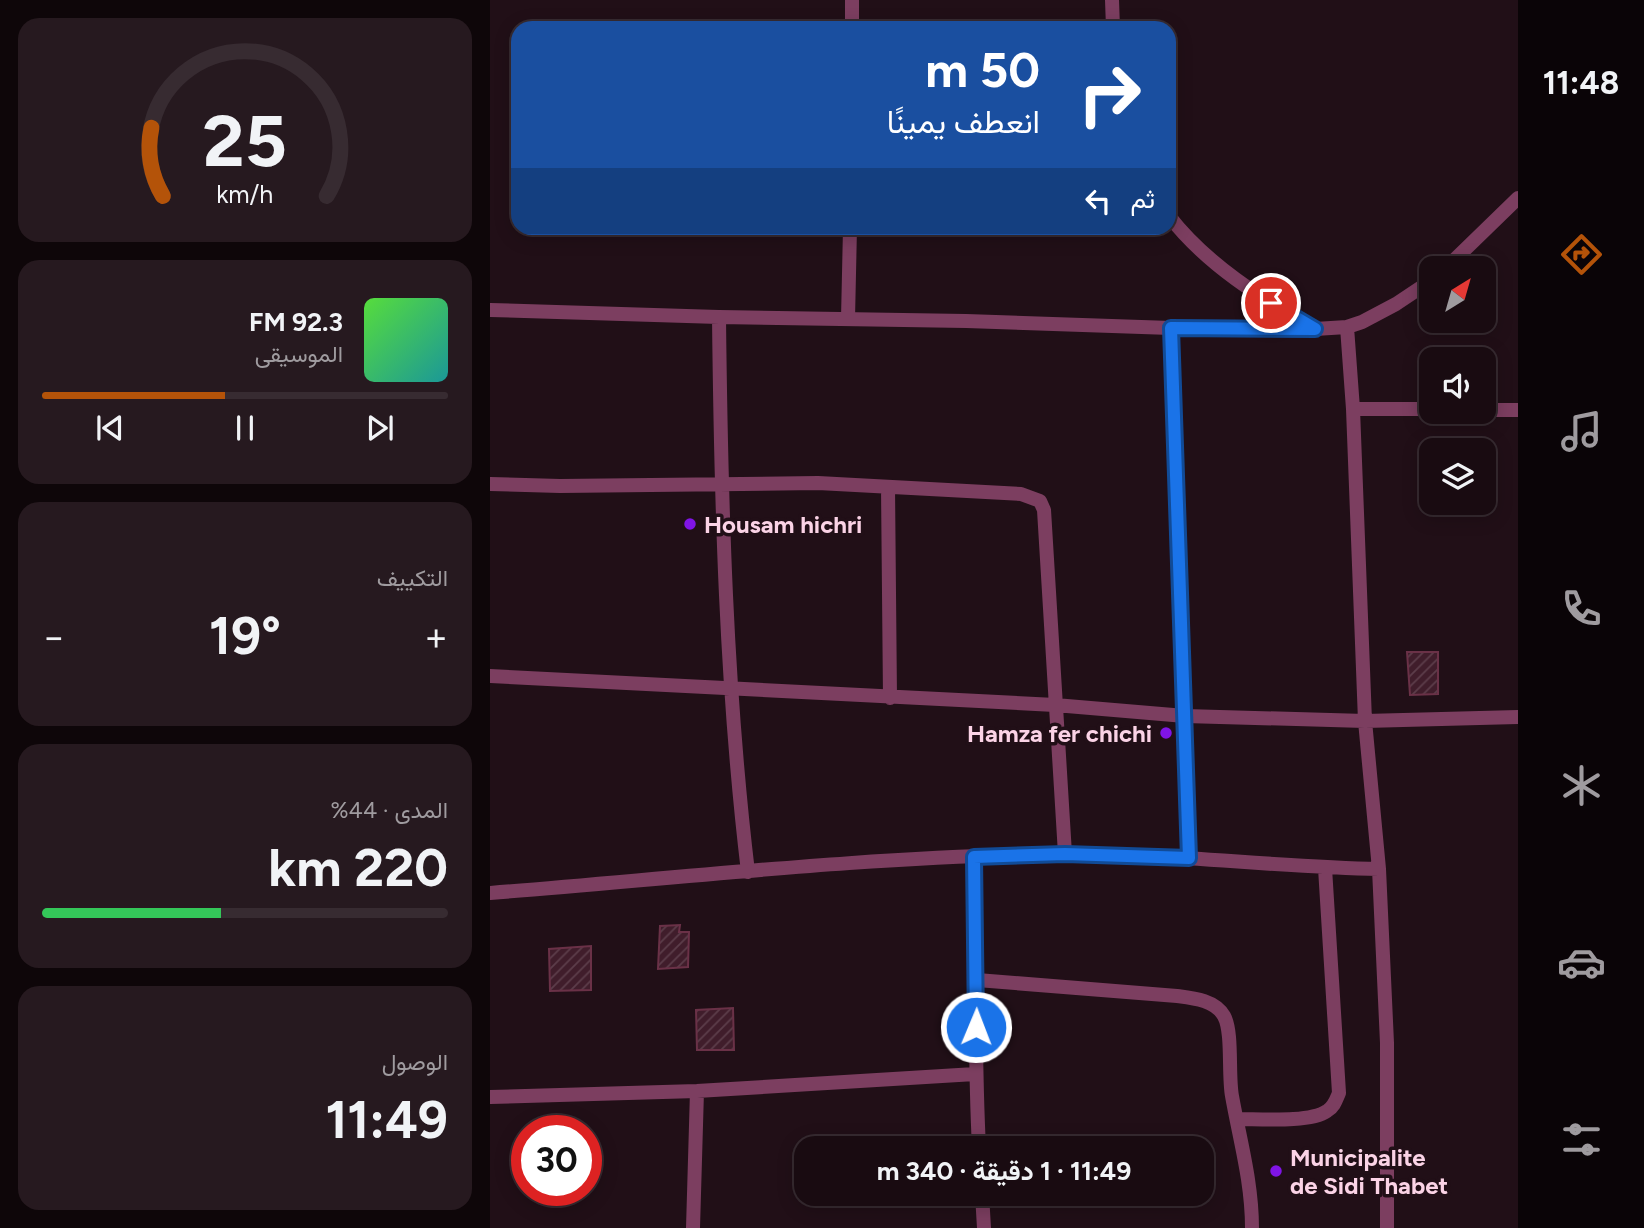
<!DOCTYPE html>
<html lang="ar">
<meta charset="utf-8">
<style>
:root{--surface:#190b11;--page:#26191f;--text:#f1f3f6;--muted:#9f9b9f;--line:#372b31;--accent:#b45309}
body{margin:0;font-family:Figtree,Vazirmatn,sans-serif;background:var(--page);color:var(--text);direction:rtl;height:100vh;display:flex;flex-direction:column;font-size:26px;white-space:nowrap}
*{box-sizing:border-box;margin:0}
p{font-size:23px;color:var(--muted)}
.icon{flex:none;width:38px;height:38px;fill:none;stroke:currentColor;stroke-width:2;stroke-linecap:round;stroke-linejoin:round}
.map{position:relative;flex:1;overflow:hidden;direction:ltr}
.drawer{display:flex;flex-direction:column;gap:18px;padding:18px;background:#0e0609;width:490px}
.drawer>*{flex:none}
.top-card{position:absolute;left:21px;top:21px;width:665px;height:214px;border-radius:21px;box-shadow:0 4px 18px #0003,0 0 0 2px var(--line);direction:rtl;background:#1a4fa0;color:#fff;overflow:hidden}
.needle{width:46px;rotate:37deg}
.controls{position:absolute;left:929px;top:256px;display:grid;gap:14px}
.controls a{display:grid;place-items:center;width:77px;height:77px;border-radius:14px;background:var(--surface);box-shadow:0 4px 18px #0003,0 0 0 2px var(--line);font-size:35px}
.speed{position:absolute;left:21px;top:1115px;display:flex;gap:14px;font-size:35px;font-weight:700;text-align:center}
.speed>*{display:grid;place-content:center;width:91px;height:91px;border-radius:50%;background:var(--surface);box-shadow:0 4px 18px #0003,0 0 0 2px var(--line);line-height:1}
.speed .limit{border:10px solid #d22;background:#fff;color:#111}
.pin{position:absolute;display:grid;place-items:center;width:60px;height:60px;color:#fff;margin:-30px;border:4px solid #fff;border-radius:50%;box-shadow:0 2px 7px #0007}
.me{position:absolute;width:77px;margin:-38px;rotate:1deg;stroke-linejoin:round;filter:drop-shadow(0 0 5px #0008)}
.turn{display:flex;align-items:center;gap:24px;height:147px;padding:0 21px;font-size:32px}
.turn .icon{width:91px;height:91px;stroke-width:2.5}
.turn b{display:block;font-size:49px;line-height:60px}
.then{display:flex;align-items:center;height:66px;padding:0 21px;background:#0003;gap:14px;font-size:26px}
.big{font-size:52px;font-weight:700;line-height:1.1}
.drawer .card{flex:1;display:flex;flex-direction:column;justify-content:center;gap:10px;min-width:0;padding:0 24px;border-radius:21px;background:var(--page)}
.drawer .dial{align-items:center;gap:0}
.dial svg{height:182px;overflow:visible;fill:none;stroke:var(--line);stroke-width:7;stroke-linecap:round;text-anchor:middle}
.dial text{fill:var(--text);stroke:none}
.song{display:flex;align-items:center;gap:21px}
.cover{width:84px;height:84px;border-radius:10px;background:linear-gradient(135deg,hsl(110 70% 55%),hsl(180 70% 35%))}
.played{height:7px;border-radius:4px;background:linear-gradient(90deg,var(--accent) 45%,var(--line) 45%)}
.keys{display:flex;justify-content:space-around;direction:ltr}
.heat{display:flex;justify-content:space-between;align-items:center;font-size:38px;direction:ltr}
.charge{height:10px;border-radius:5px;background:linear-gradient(90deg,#34c759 44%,var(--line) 0)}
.trip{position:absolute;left:304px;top:1136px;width:420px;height:70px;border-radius:21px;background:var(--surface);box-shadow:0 4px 18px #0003,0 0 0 2px var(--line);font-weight:700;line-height:70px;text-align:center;direction:rtl}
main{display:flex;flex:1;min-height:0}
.tab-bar{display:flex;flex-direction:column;width:126px;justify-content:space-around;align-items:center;background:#0a0407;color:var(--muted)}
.tab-bar .icon{width:49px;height:49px}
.tab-bar .on{color:var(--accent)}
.tab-bar b{font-size:32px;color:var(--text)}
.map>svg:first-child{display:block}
.building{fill:url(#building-hatch);stroke:#6a3147;stroke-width:2}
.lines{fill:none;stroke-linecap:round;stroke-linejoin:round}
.minor{stroke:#7c3e60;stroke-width:14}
.route-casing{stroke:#114b97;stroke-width:18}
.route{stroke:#1a73e8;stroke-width:12}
.poi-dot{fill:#8014e6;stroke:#210f17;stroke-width:2.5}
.labels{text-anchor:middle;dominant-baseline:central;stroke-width:7;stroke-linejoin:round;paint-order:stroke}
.poi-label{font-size:24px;font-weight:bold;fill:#fbd3e6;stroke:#210f17;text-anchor:start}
</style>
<main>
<nav class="tab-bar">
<b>11:48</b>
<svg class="icon on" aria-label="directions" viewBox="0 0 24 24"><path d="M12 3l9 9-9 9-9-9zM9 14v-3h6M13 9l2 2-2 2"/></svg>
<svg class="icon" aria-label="music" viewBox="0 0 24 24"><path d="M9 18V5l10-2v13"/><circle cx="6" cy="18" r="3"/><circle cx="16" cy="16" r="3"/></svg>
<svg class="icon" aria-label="phone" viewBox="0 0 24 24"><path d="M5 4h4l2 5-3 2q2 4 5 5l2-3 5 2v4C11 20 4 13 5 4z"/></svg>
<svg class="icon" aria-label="climate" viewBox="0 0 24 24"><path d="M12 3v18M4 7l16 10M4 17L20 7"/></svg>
<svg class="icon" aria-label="car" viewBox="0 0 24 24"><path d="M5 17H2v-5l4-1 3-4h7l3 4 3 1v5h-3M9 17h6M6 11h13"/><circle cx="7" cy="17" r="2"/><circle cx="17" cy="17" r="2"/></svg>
<svg class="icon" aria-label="filters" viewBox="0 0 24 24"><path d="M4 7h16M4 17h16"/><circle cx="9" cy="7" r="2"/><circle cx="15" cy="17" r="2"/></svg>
</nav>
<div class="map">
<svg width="1028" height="1228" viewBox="0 0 1028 1228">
<defs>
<pattern id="building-hatch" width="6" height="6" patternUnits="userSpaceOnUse" patternTransform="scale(1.75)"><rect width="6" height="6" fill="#401d2b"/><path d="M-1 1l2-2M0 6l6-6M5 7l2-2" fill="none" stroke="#5c3d4a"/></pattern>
</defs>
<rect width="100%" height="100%" fill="#210f17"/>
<!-- building -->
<path class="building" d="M917 652H948V694L920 695Z
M190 925 189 932H199L198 967 168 969 170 926Z
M101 946V990L60 991 59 949Z
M243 1008 244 1050H207L206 1010Z"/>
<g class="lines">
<!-- minor -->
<path class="minor" d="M622 0 623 28
M362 28V0
M679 216C717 265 771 298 823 328
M956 268 1028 198
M0 310 229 317 476 321 681 328 825 329 857 327 872 322 906 304 942 280
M229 317C231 503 236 688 258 872
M358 319 360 228
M857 327 863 409 875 721 889 869 897 1043V1228
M681 328 699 857
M863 409H942
M994 410H1028
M0 484 70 486 328 483 531 494 550 501 554 510 575 854
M398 487 400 698
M0 676 565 705 695 716 875 721 1028 717
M484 857C486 954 484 1051 489 1148
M0 893C190 878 381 856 571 854 677 853 783 867 889 869
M487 980 687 996C703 998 725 1000 734 1016 743 1032 738 1075 742 1096 750 1141 762 1182 762 1228
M0 1097 207 1091 485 1074
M748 1119C770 1119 820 1123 837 1111 844 1107 846 1100 849 1093L835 868
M492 1194 494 1228
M203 1228 207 1091"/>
</g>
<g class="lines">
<!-- route casing -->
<g class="route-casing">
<path id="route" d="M486 1027 484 857 575 854 699 858 681 328 825 329 781 303"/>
</g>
<!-- route -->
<use href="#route" class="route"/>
</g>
<!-- markers -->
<g class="poi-dot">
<circle cx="200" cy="524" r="7"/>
<circle cx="676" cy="733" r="7"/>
<circle cx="786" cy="1171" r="7"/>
</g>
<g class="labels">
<!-- poi labels -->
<g class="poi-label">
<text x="214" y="524">Housam hichri</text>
<text x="662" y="733" text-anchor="end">Hamza fer chichi</text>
<text x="800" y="1157">Municipalite<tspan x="800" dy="28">de Sidi Thabet</tspan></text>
</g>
</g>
</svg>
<div class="controls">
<a><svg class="needle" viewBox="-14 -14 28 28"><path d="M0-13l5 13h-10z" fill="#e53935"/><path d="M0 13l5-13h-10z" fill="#9f9b9f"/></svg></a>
<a><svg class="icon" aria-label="sound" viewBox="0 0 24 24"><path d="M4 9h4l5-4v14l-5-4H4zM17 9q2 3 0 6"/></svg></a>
<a><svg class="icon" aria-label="layers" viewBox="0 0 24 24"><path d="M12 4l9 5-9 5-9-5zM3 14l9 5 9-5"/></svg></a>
</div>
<div class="speed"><div class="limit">30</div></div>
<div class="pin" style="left:781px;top:303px;background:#d93025"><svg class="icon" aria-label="arrive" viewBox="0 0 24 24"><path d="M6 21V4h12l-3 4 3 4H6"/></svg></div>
<svg class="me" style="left:486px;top:1027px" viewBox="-20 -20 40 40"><circle r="17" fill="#1a73e8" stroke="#fff" stroke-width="3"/><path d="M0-11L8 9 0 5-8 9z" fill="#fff"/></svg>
<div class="trip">11:49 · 1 دقيقة · 340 m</div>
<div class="top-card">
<div class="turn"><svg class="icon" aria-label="right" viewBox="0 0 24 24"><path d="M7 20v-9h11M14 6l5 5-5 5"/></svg><div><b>50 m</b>انعطف يمينًا</div></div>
<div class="then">ثم<svg class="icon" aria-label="left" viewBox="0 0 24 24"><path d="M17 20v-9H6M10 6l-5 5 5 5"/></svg></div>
</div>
</div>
<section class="drawer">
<div class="card dial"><svg viewBox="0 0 100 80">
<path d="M14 69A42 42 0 1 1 86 69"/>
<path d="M14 69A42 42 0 0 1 9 39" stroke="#b45309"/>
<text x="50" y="56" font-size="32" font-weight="700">25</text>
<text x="50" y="72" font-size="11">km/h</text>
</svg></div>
<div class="card">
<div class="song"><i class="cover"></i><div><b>92.3 FM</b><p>الموسيقى</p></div></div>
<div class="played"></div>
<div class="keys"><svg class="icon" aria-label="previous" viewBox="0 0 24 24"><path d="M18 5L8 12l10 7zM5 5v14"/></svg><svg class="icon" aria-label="pause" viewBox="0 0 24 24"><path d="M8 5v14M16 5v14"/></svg><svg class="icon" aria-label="next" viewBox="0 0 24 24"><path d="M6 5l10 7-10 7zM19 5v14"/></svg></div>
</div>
<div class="card"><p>التكييف</p>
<div class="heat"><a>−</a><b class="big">19°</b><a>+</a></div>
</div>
<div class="card"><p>المدى · 44%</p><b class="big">220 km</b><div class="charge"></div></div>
<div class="card"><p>الوصول</p><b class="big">11:49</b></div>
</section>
</main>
